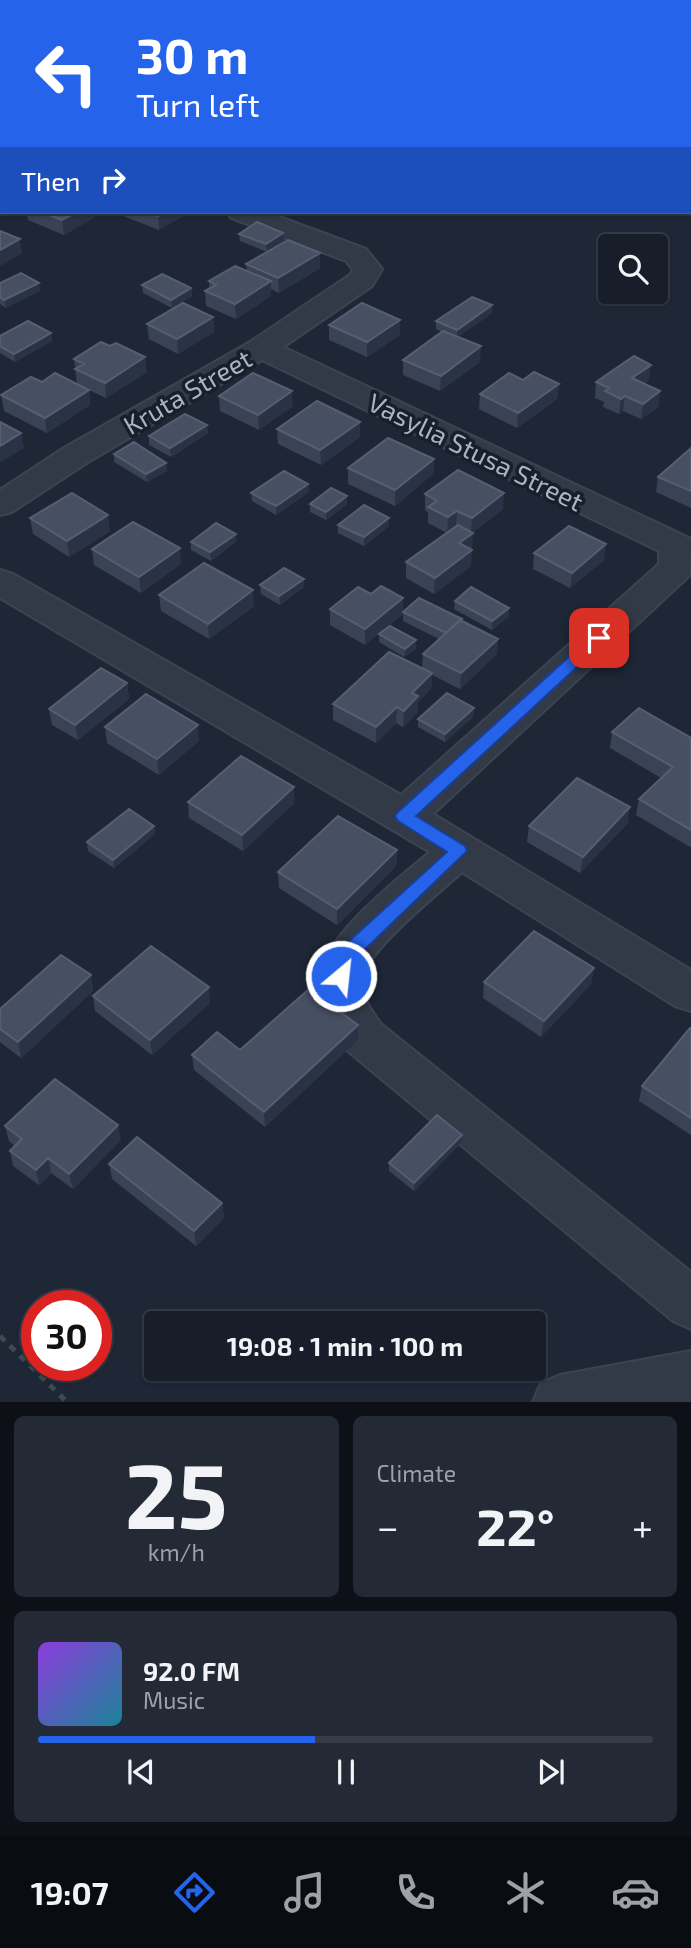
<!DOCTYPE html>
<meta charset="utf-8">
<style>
:root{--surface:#171d29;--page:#242a35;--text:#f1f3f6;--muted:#9ea2a8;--line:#363b46;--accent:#2563eb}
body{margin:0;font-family:"Exo 2",sans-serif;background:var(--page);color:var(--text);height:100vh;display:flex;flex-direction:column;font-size:26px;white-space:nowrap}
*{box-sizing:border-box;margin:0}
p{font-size:23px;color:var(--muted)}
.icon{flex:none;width:38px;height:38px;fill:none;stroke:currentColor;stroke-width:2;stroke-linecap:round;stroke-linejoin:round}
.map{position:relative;height:1402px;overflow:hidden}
.details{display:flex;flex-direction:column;gap:14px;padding:14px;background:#0d1017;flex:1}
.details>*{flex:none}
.guide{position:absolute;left:0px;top:0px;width:691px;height:214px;box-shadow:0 2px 5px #0004,0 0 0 2px var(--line);background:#2563eb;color:#fff;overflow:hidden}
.buttons{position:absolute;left:598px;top:234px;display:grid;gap:14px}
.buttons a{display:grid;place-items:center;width:70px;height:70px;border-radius:7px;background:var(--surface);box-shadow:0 2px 5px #0004,0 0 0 2px var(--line);font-size:35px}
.speed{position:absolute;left:21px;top:1290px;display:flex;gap:14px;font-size:35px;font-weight:700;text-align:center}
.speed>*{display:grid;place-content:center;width:91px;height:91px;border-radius:50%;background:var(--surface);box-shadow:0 2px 5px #0004,0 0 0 2px var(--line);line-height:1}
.speed .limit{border:10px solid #d22;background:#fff;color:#111}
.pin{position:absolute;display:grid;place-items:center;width:60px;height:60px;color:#fff;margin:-30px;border-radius:14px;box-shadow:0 4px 10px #0006}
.me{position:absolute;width:77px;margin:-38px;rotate:28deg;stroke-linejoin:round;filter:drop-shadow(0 0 5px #0008)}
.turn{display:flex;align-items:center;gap:24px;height:147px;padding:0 21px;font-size:32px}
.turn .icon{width:91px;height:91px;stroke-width:2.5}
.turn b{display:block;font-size:49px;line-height:60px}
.then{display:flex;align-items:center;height:66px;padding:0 21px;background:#0003;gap:14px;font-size:26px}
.big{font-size:52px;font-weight:700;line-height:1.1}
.details .card{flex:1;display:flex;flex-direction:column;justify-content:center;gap:10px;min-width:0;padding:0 24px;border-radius:10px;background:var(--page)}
.details .dial{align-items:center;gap:0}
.dial b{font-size:91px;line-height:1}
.song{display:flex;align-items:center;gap:21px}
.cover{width:84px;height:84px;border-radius:10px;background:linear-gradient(135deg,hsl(270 70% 55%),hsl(190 70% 35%))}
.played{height:7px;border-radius:4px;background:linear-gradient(90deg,var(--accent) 45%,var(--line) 45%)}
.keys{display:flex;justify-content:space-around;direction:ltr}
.heat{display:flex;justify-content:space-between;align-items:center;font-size:38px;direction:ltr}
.details .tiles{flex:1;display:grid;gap:14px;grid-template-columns:1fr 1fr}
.card:last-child{grid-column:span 2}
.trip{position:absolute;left:144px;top:1311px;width:402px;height:70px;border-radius:7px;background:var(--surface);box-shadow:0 2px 5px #0004,0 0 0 2px var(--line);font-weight:700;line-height:70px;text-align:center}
.tabs{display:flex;height:112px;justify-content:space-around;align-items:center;background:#090c10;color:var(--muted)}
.tabs .icon{width:49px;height:49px}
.tabs .current{color:var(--accent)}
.tabs b{font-size:32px;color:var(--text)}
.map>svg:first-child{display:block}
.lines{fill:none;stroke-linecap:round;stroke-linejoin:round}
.minor-casing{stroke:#3c4351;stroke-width:4}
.path{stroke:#394d50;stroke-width:5;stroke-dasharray:7 7;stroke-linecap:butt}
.minor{fill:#323a47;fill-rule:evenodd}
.wall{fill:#3a4356}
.shaded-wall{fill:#2a3345}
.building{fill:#465062;stroke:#565f71;stroke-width:2}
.route{fill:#2563eb;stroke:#184099;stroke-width:2}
.labels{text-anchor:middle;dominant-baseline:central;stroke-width:7;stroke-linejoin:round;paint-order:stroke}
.street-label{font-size:26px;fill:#acb4c4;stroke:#181f2b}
</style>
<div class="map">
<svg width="691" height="1402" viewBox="0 0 691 1402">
<rect width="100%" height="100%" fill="#1f2737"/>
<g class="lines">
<!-- minor casing -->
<g class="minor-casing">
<path id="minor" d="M252 0H278L251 2Z
M0 93H2L0 108Z
M227 212H266L366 249 382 269 372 286 283 347 691 539 690 575 433 814 691 970V1011L675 1006 462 872C439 893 371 947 364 975 358 994 371 1010 381 1024L691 1272V1329L673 1321 349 1052C336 1033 318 1008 318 984 318 940 398 879 430 852L0 598V570L13 574 401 795 659 564V551L262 360 88 462 12 512 0 515V490L64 448 250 342 350 275 353 270 346 261 231 218Z
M691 1351V1402H533L541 1383 560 1375Z"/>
</g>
<!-- path -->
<path class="path" d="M0 1336 67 1402"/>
<!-- minor -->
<use href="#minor" class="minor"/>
</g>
<!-- wall -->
<path class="wall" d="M27 212H94L95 217 64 235 28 220Z
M118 212H185V215L159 230 118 214Z
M239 234 284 241 267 252 240 241Z
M246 264 320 268 279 293 271 289V296L236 319 206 306 205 291 209 289V281L247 271Z
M0 283 40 291 6 308 0 304Z
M142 285 191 288 192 296 172 308 143 293Z
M492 305V313L458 337 480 362 440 391 403 375V360L442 332 436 329V321Z
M213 317 214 332 178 354 149 339 147 324Z
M329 325 400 335 367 357 329 340Z
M51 333 52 341 15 362 0 353V336Z
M74 359 147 372 106 398 89 390 90 405 47 433 4 411 1 395 42 382 77 384Z
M523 380 559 384 557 399 517 428 479 409 480 394Z
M649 380 644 384 660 391 658 407 641 419 623 411 619 414 603 407 604 402 595 398 596 382Z
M219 396 293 406 259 430 220 411Z
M360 422V437L321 465 278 444 277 429Z
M207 425 208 433 171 457 149 445V436Z
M691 448V508L656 492 658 477Z
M114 454 166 463 167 471 147 482 114 462Z
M434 459 433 474 395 506 348 484V468Z
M309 492 276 515 252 501 251 493Z
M425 494 503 509 472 533V549H471V566L434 594 406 578V562L447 533 428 523V512L425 510Z
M310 504H347L326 520 310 512Z
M30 518 110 531 69 557 33 534Z
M389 518V526L364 546 338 533V525Z
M236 534V542L211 561 191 550V542Z
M92 549 181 564 141 593 94 565Z
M534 553 604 560 570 588 533 569Z
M304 579V587L280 605 261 594 260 585Z
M159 595 254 606 209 639 161 611Z
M403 598V614L365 645 330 625V609Z
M455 601 509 616 492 630 454 609Z
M403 612 462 619V621L498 639 497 654 460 689 432 675 431 689 418 702V712L403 727 396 723 376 743 333 720V704L422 668 423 654 439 639 403 621Z
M379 634 416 640V649L404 657 379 642Z
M127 683 129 699 78 740 52 725 49 709Z
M473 717 445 742 418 727V719Z
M105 727 199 741 159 775 107 743Z
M612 732 691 738V846L690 847 636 815 639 799 661 778 610 748Z
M188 802 294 803 243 851 189 818Z
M628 823 580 873 527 842 529 826Z
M154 826 155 834 114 868 88 851 87 842Z
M397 850 396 866 337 925 279 888 278 872Z
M594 968 591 984 541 1037 483 998 484 982Z
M91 975 93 991 21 1058 0 1042V1009Z
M93 996 210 1003 152 1055 95 1011Z
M691 1028V1135L639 1101 642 1086Z
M358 1040 265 1127 194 1070 192 1055Z
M5 1126 121 1140 73 1189 51 1173 39 1185 13 1166 10 1151 15 1146 9 1141Z
M462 1135 461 1143 414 1191 389 1171V1163Z
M109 1164 222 1203 224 1218 196 1246 112 1179Z"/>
<!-- shaded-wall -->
<path class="shaded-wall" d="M77 212H94L95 217 64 235 62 220Z
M165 212H185V215L159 230 158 216Z
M283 233 284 241 267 252 266 244Z
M20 239 22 254 0 266V250Z
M320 253V268L279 293 278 278Z
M271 281V296L236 319 235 304Z
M39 283 40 291 6 308 4 300Z
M191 288 192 296 172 308 171 300Z
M492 305V313L457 338V330Z
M213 317 214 332 178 354 177 339Z
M400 320V335L367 357V342Z
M51 333 52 341 15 362 14 354Z
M481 346 480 362 440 391 441 376Z
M145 357 147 372 106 398 105 383Z
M651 365 649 380 630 394 632 378Z
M559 384 557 399 517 428 518 413Z
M89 390 90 405 47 433 45 418Z
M292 391 293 406 259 430 258 415Z
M660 391 658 407 641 419 643 404Z
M625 396 623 411 619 414 621 399Z
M360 422V437L321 465 320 450Z
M207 425 208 433 171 457 170 448Z
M21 433 24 448 0 463V446Z
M434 459 433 474 395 506V490Z
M166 463 167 471 147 482 146 474Z
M308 484 309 492 276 515V506Z
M504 493 503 509 471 534 472 518Z
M347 496V504L326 520V512Z
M457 511 456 526 447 533 448 517Z
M108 515 110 531 69 557 67 541Z
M389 518V526L364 546V537Z
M473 533 472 549 458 559 459 543Z
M236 534V542L211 561 210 552Z
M606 544 604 560 570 588 572 573Z
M180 548 181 564 141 593 139 577Z
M472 550 471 566 434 594 435 578Z
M304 579V587L280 605 279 596Z
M253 590 254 606 209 639 208 624Z
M403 598V614L365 645V629Z
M509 608V616L492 630V621Z
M498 639 497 654 460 689 461 673Z
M416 640V649L404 657 405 649Z
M432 673 431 689 418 702V712L403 727 404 711 412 693Z
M127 683 129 699 78 740 75 725Z
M397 707 396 723 376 743V727Z
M474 708 473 717 445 742V734Z
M198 725 199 741 159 775 157 759Z
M294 787V803L243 851 242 835Z
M630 807 628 823 580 873 583 857Z
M154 826 155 834 114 868 113 860Z
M397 850 396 866 337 925V909Z
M594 968 591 984 541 1037 544 1021Z
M91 975 93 991 21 1058 18 1042Z
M209 987 210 1003 152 1055 150 1040Z
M358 1025V1040L265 1127 264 1112Z
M118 1125 121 1140 73 1189 69 1174Z
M462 1135 461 1143 414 1191V1183Z
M48 1158 51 1173 39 1185 36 1170Z
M222 1203 224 1218 196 1246 194 1231Z"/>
<!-- building -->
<path class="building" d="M42 212H77L62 220Z
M147 212H165L158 216Z
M257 222 283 233 266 244 239 234Z
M0 231 20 239 0 250Z
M288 240 320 253 278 278 246 264Z
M235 266 271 281 235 304 205 291 216 285 209 281Z
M21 273 39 283 4 300 0 297V283Z
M162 274 191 288 171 300 142 285Z
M472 297 492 305 457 330 436 321Z
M183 303 213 317 177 339 147 324Z
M362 303 400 320 367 342 329 325Z
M28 321 51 333 14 354 0 346V336Z
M443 331 481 346 441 376 403 360Z
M101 342 110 346 116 343 145 357 105 383 75 369 84 364 74 359Z
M634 356 651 365 632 378 660 391 643 404 625 396 621 399 605 391 609 388 596 382Z
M534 372 559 384 518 413 480 394 509 373 523 380Z
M55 373 89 390 45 418 1 395 31 377 42 382Z
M253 373 292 391 258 415 219 396Z
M317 401 360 422 320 450 277 429Z
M185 414 207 425 170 448 149 436Z
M0 422 21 433 0 446Z
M388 438 434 459 395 490 348 468Z
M134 442 166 463 146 474 114 454Z
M691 448V491L658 477Z
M458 470 504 493 472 518 457 511 448 517 428 507 437 501 425 494Z
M284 471 308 484 276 506 251 493Z
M331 488 347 496 326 512 310 504Z
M72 493 108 515 67 541 30 518Z
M364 505 389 518 364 537 338 525Z
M133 522 180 548 139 577 92 549Z
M216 523 236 534 210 552 191 542Z
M458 525 473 533 459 543 472 550 435 578 406 562Z
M569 526 606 544 572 573 534 553Z
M204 563 253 590 208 624 159 595Z
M284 568 304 579 279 596 260 585Z
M381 586 403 598 365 629 330 609 358 587 371 594Z
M471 587 509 608 492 621 455 601Z
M419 598 462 619 446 633 403 612Z
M460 620 498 639 461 673 423 654Z
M390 626 416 640 405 649 379 634Z
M389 652 432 673 412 693 418 696 404 711 397 707 376 727 333 704Z
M101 668 127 683 75 725 49 709Z
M447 693 474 708 445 734 418 719Z
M146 694 198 725 157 759 105 727Z
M639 708 691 738V830L639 799 673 767 612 732Z
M241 756 294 787 242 835 188 802Z
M577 778 630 807 583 857 529 826Z
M129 809 154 826 113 860 87 842Z
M338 816 397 850 337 909 278 872Z
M534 931 594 968 544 1021 484 982Z
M151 946 209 987 150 1040 93 996Z
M61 955 91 975 18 1042 0 1029V1009Z
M309 989 358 1025 264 1112 192 1055 217 1032 240 1050Z
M690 1028H691V1118L642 1086Z
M55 1079 118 1125 69 1174 48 1158 36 1170 10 1151 22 1139 5 1126Z
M437 1115 462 1135 414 1183 389 1163Z
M137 1137 222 1203 194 1231 109 1164Z"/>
<!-- route -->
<path class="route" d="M599 633 607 638 604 642 416 816 465 846 467 851 362 952 347 981 341 983 334 981 331 976 348 942 447 852 398 821 395 816 398 812 594 634Z"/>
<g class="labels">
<!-- street labels -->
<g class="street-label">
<text transform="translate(187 391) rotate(-30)">Kruta Street</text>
<text transform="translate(476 451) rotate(26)">Vasylia Stusa Street</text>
</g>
</g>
</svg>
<div class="buttons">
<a><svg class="icon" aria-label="search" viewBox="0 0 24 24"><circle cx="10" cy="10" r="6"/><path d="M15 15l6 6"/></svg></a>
</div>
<div class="speed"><div class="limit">30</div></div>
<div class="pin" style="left:599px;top:638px;background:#d93025"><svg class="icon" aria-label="arrive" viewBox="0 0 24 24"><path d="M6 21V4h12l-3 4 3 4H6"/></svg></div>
<svg class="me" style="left:341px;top:976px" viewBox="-20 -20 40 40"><circle r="17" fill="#2563eb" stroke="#fff" stroke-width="3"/><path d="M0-11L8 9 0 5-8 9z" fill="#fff"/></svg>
<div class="trip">19:08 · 1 min · 100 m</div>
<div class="guide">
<div class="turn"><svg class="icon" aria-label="left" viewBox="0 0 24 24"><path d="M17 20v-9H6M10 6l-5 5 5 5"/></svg><div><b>30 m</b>Turn left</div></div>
<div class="then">Then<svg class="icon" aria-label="right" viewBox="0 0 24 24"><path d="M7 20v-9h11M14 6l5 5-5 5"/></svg></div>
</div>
</div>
<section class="details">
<div class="tiles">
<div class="card dial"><b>25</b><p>km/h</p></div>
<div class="card"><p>Climate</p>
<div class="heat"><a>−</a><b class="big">22°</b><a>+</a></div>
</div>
<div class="card">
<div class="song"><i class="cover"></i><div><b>92.0 FM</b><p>Music</p></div></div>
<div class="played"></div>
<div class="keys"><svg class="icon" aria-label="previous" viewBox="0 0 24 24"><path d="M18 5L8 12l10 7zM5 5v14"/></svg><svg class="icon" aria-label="pause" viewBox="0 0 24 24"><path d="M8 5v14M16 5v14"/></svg><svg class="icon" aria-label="next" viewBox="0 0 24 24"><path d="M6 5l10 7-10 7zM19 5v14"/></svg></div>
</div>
</div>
</section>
<nav class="tabs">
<b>19:07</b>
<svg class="icon current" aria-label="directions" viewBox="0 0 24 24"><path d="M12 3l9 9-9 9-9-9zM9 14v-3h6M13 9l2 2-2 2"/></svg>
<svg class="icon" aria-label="music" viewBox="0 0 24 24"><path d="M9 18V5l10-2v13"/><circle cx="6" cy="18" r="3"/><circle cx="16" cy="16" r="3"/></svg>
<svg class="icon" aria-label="phone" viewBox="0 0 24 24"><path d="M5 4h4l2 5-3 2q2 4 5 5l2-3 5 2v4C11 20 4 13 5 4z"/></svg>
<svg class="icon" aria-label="climate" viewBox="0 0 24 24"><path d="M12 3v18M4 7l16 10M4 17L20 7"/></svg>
<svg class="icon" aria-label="car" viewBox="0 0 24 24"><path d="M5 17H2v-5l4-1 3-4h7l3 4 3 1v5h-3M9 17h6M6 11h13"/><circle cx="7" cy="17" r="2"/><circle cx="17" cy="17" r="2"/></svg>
</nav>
